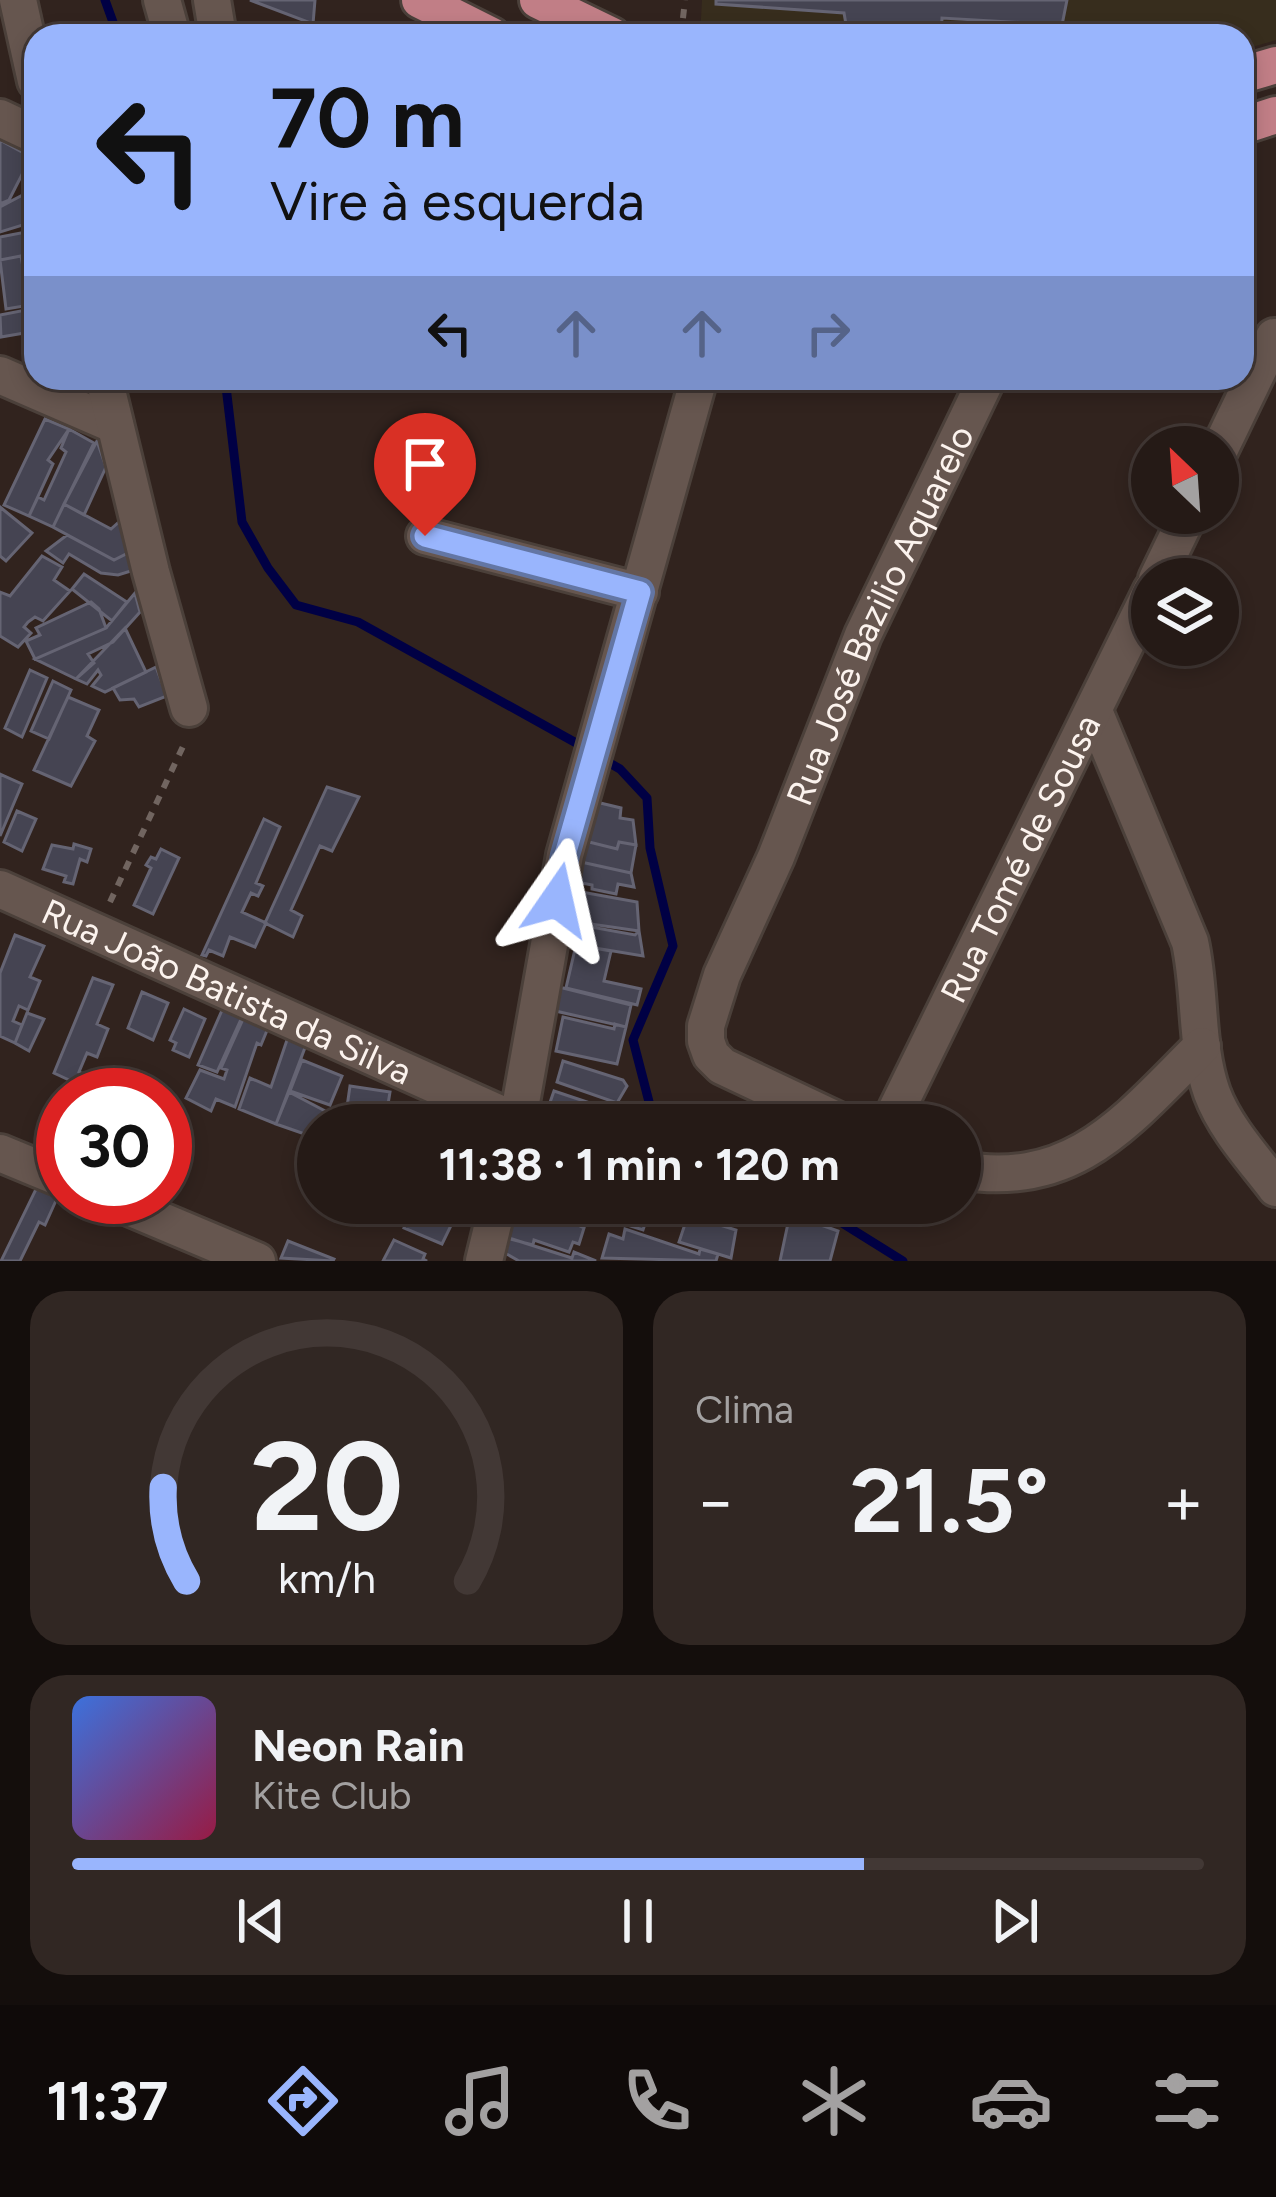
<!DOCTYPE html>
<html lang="pt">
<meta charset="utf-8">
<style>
:root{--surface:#251a16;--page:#312723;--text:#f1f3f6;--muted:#a3a1a1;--line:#423835;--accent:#99b5fd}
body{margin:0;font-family:Figtree,sans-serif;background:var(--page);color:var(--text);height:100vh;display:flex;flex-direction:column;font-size:45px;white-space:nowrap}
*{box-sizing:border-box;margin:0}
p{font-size:39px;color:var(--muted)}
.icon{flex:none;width:66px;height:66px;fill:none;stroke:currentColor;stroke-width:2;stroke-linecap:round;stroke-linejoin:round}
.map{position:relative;height:1261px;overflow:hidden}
.side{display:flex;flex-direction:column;gap:30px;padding:30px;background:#140e0c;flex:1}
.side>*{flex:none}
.hud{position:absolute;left:24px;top:24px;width:1230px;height:366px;border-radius:36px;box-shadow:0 6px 18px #0003,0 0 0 3px var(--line);background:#99b5fd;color:#111;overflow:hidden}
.needle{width:78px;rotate:335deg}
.fabs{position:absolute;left:1131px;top:426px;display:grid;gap:24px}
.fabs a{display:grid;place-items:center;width:108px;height:108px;border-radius:50%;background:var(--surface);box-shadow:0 6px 18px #0003,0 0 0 3px var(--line);font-size:60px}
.speed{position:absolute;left:36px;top:1068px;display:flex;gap:24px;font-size:60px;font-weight:700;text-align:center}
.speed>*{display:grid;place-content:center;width:156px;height:156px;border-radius:50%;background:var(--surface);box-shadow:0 6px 18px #0003,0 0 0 3px var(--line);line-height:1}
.speed .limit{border:18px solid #d22;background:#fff;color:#111}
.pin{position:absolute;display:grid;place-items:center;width:102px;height:102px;color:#fff;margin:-123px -51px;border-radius:50% 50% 50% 0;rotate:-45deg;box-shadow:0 0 12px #0007}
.pin .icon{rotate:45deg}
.me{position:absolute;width:132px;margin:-66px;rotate:11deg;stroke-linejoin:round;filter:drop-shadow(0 0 9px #0008)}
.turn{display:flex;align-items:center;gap:42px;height:252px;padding:0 48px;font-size:54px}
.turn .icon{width:156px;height:156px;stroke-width:2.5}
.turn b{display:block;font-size:84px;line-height:102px}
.lanes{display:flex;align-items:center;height:114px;padding:0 48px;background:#0003;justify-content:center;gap:60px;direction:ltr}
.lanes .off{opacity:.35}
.big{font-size:90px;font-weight:700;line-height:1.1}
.side .widget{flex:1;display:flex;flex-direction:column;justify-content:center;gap:18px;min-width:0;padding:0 42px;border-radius:36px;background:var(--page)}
.side .dial{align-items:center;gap:0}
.dial svg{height:312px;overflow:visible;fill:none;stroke:var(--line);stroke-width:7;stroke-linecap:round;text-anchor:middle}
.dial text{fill:var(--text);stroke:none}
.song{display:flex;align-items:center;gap:36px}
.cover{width:144px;height:144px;border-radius:18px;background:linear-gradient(135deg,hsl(220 70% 55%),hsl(340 70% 35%))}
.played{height:12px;border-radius:6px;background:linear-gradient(90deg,var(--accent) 70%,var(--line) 70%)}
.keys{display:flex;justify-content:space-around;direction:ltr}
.heat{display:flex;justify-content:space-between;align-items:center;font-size:66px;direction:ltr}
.side .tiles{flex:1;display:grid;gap:30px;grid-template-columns:1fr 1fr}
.widget:last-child{grid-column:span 2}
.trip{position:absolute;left:297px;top:1104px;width:684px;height:120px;border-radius:60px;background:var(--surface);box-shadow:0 6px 18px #0003,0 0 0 3px var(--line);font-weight:700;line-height:120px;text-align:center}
.menu{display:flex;height:192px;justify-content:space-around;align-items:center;background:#0f0a09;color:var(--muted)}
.menu .icon{width:84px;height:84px}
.menu .selected{color:var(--accent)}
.menu b{font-size:54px;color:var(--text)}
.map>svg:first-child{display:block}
.education{fill:#372d1d}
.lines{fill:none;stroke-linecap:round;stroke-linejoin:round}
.stream{stroke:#004;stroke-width:9}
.building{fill:#454452;stroke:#656473;stroke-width:3}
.minor-casing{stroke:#4b403a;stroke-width:42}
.major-casing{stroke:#4b403a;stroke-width:42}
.path{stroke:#716560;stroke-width:6;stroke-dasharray:9 9;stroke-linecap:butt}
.minor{stroke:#66564f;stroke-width:36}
.major{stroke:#c17e86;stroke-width:36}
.route-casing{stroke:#6376a4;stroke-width:30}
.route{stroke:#99b5fd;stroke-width:21}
.labels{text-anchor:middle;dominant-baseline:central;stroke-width:12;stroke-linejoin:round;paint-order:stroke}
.street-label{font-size:36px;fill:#fcf3ee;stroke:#271a14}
</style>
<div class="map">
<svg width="1276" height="1261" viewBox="0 0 1276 1261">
<rect width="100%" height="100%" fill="#31231e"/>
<!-- education -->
<path class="education" d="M702 0H1276V40L1242 50V36H700Z"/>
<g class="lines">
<!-- stream -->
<path class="stream" d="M105 0 118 36
M225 378 242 522 268 568 296 605 358 622 587 749
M601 758 620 769 647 798 650 848 673 946 633 1040 655 1125
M801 1203 834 1218 903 1261"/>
</g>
<!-- building -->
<path class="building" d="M250 0H315L313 24Z
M716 0H1067L1062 25 942 18 941 36H837L847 30 844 13 716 4Z
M0 140 31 157 9 200 0 204Z
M36 188V221L0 232V207Z
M36 230V253L0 260V237Z
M21 256 24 273 36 271V304L6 309 0 260Z
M36 308V331L1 337 0 315Z
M45 419 69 429 48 460 53 464 29 516 4 505Z
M69 429 94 443 53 527 29 516 38 497 44 500 66 452 61 448Z
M97 441 106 467 84 515 64 504Z
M64 504 111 529 120 521 128 553 114 560 53 527Z
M0 507 32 533 6 561 0 556Z
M67 535 114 560 128 553 131 571 118 575 101 573 69 554 63 563 46 551Z
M42 556 62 567 54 580 70 591 43 621 35 617 28 622 24 627 31 633 18 647 0 636V592L10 596Z
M84 574 127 602 112 621 72 589Z
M135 593 140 612 113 642 88 654 94 663 76 679 35 659 106 628Z
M91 602 99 609 106 628 35 659 26 641 40 635 36 628Z
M125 628 146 672 105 692 92 686 101 675 98 670 87 684 76 679Z
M156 667 167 696 139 707 134 699 120 700 113 688Z
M30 670 47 678 22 737 5 728Z
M53 681 71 690 49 739 31 731Z
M68 697 99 710 87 736 95 741 71 786 34 770Z
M0 774 22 784 0 836Z
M327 787 359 797 332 851 320 846 291 910 302 916 293 937 265 923Z
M592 801 621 808 620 818 633 820 636 845 619 842 617 849 585 841Z
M17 811 36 819 22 851 4 842Z
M264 819 280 827 256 883 263 886 258 896 251 893 242 912 266 923 255 947 230 937 223 956 209 950 206 956 202 955Z
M581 840 617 849 619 842 636 845 631 873 581 862Z
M74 844 91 849 87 862 80 859 73 884 64 882 66 876 43 869 52 845 73 849Z
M161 849 179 858 153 914 134 905 151 868 146 865 151 857 156 859Z
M581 862 631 873 634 887 618 884 616 894 592 889V885L577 882Z
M576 891 637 902 639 931 570 921Z
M570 921H577L576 928H579L580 925 635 935 639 931 643 956 565 943Z
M15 935 44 946 30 977 40 981 28 1010 19 1006 13 1021 22 1025 15 1043 0 1036V973Z
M576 945 611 951 604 981 641 989 637 1005 566 988Z
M93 978 113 985 97 1024 108 1029 97 1057 87 1053 79 1072 86 1075 82 1086 54 1073Z
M555 986 631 1005 626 1027 551 1010Z
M142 992 168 1003 153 1040 128 1028Z
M223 1008 242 1017 217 1072 198 1065Z
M184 1009 205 1019 189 1057 173 1050 176 1043 170 1040Z
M27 1013 44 1019 29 1051 15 1043Z
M244 1017 268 1028 261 1045 257 1043 235 1107 216 1099 211 1111 186 1098 200 1070 224 1079 227 1070 221 1068Z
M563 1017 614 1029 615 1024 626 1027 617 1064 556 1051Z
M288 1037 306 1045 276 1124 239 1109 250 1078 271 1087Z
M302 1060 342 1076 330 1105 290 1091Z
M563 1061 623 1080 627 1086 617 1103 557 1082Z
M350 1086 390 1092 385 1123 345 1121Z
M554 1091 608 1109 604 1125H589L547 1111Z
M289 1092 327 1112 322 1125H318L316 1138 276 1124Z
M532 1107 566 1117 564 1122 573 1125H528Z
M38 1185 58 1196 45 1225 39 1222 20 1261H1Z
M355 1203H393L384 1225 352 1213Z
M415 1203H462L442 1244 404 1228Z
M536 1203H556L553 1213 584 1228 579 1244 573 1242 569 1252 534 1240 533 1245 502 1237 508 1212 532 1218Z
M556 1203H652L643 1230Z
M790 1214 838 1231 830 1261H780Z
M688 1215 736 1230 731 1258 679 1242Z
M625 1229 699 1254 700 1249 718 1254 716 1261 602 1258 609 1234 623 1239Z
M509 1238 572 1258 574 1252 596 1261H519L505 1253Z
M394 1240 425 1254 423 1259 427 1261H383Z
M288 1241 334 1259 333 1261 281 1258Z"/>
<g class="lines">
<!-- minor casing -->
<g class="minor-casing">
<g id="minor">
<path d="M18 0 36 81"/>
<path d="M162 0 172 36"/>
<path d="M212 0 218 36"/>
<path d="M0 118 36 135"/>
<path d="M0 375 115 425"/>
<path d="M104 378 151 572 189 708"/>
<path d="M1218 453 1274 337"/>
<path d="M425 536 640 592"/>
<path d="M1157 579 1189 513"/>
<path d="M1094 711 1190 942C1201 991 1195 1045 1212 1093 1225 1128 1254 1159 1276 1188"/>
<path id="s1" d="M0 889 518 1122"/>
<path d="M517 1125 565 855 699 378"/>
<path id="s2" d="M847 1125 722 1066 711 1055 706 1041V1026L722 975 776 857 863 635 987 378"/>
<path id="s3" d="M889 1125 1152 590"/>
<path d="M0 1153 63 1179"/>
<path d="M960 1170C1075 1190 1127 1120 1202 1046"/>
<path d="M105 1197 257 1261"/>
<path d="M484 1261 498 1203"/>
</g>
</g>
<!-- major casing -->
<g class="major-casing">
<path id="major" d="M420 0 492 36
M538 0 612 36
M1242 75 1276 65
M1242 126 1276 115"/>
</g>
<!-- path -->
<path class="path" d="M681 36 685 0
M110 902 186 740"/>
<!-- minor -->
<use href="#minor" class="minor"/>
<!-- major -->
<use href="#major" class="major"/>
</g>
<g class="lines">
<!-- route casing -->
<g class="route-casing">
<path id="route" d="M425 536 640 592 565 855 557 900"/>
</g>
<!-- route -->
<use href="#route" class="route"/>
</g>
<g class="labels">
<!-- street labels -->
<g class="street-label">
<text stroke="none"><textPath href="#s2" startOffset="630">Rua José Bazilio Aquarelo</textPath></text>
<text stroke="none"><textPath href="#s3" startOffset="297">Rua Tomé de Sousa</textPath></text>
<text stroke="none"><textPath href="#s1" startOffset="249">Rua João Batista da Silva</textPath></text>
</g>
</g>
</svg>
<div class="fabs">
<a><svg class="needle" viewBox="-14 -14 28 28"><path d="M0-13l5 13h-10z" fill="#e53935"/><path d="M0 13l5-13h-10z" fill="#a3a1a1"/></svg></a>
<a><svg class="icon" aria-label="layers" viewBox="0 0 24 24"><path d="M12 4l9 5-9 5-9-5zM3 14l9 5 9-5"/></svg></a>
</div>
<div class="speed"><div class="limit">30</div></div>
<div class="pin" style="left:425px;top:536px;background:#d93025"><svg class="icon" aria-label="arrive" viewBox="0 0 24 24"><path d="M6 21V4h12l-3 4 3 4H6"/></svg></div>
<svg class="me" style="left:557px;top:900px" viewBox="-20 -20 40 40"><path d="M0-17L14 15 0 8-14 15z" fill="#99b5fd" stroke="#fff" stroke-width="4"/></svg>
<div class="trip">11:38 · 1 min · 120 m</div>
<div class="hud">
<div class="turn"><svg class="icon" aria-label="left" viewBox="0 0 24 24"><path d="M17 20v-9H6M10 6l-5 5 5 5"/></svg><div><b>70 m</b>Vire à esquerda</div></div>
<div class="lanes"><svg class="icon" aria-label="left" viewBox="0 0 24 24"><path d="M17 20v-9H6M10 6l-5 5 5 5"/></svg><svg class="icon off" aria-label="ahead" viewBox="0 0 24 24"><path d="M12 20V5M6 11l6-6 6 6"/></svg><svg class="icon off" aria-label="ahead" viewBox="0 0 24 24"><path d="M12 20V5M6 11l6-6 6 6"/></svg><svg class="icon off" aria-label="right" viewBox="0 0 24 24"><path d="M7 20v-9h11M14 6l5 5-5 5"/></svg></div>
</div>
</div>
<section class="side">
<div class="tiles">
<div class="widget dial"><svg viewBox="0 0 100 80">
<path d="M14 69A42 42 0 1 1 86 69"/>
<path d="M14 69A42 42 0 0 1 8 45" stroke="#99b5fd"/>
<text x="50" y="56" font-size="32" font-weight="700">20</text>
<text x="50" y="72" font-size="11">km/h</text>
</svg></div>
<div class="widget"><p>Clima</p>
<div class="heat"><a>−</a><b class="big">21.5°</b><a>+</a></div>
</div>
<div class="widget">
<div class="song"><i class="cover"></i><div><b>Neon Rain</b><p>Kite Club</p></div></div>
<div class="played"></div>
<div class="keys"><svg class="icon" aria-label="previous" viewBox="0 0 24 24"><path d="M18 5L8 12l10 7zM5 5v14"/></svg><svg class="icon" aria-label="pause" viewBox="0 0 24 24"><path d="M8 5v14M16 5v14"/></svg><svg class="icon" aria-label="next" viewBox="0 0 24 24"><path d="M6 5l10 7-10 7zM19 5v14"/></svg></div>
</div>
</div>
</section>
<nav class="menu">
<b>11:37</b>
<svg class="icon selected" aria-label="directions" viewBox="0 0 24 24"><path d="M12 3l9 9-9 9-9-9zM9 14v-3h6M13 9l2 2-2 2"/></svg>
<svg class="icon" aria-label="music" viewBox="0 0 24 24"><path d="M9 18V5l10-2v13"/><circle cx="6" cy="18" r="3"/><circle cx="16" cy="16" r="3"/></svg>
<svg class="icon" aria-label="phone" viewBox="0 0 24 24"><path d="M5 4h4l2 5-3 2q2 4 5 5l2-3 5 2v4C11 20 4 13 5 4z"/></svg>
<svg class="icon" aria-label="climate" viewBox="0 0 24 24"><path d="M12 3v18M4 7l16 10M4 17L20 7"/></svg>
<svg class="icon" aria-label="car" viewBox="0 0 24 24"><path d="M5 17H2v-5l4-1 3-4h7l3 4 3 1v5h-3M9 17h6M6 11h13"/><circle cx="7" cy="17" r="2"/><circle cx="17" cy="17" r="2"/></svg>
<svg class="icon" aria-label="filters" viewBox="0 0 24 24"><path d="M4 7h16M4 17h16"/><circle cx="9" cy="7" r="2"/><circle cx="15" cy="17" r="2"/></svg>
</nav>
